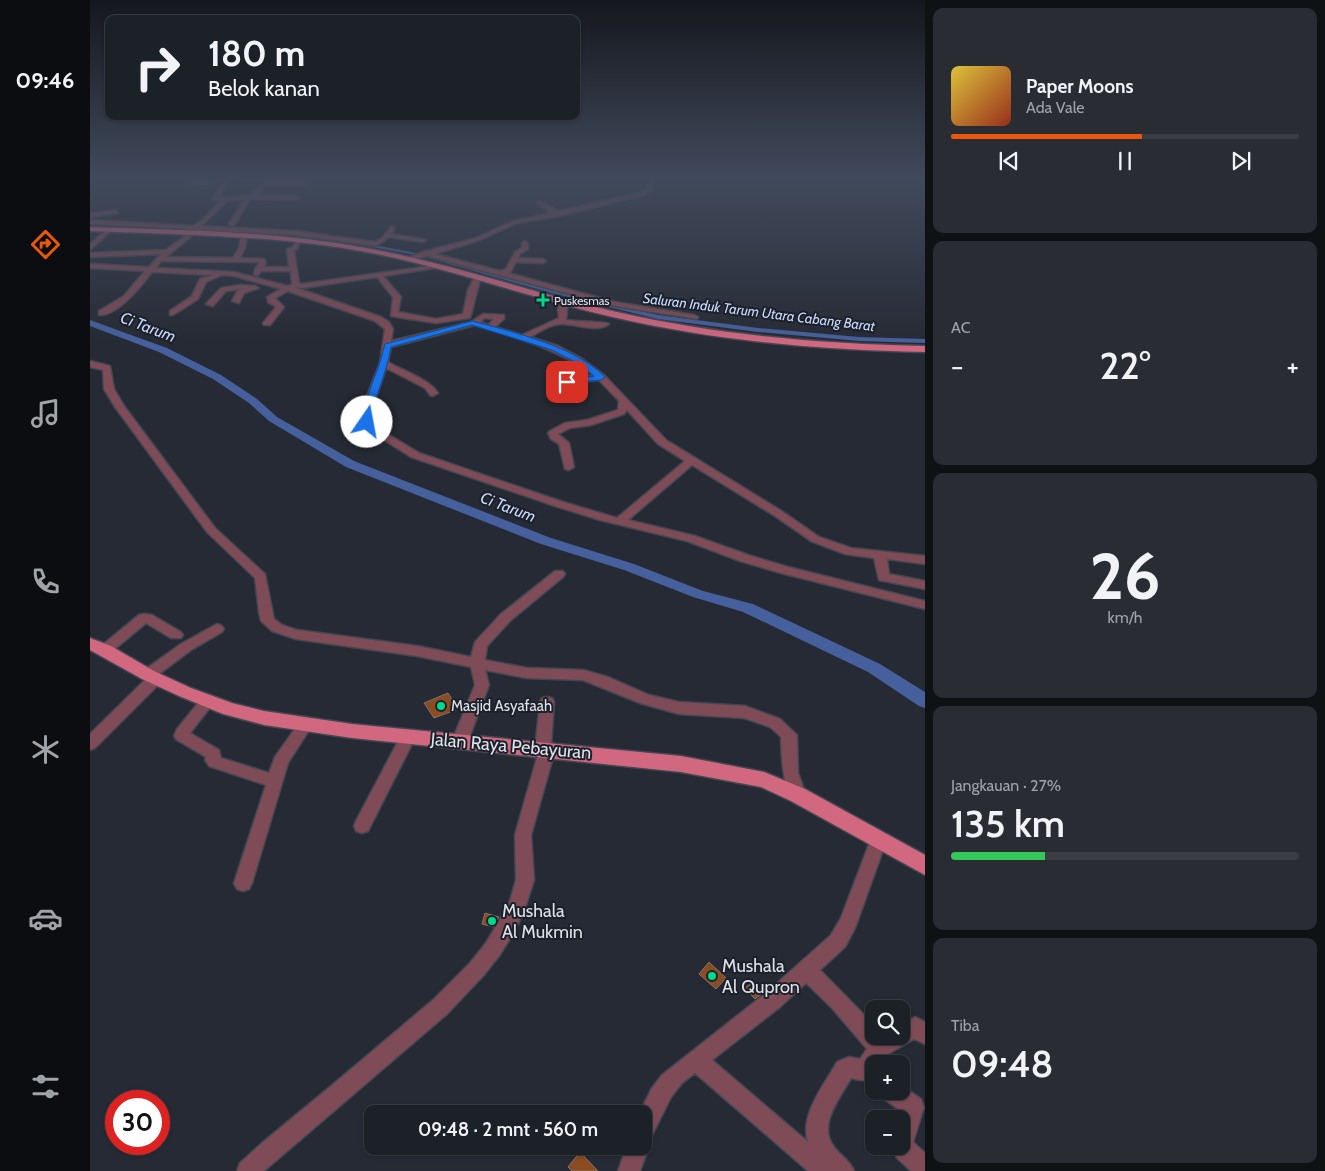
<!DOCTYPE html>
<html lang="id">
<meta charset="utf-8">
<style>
:root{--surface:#1c2027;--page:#292d33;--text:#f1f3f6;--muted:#a0a3a7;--line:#3a3e44;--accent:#ea580c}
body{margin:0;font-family:Cabin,sans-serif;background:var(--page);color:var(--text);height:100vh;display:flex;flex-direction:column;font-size:19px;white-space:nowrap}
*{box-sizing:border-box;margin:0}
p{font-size:16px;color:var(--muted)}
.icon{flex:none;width:28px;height:28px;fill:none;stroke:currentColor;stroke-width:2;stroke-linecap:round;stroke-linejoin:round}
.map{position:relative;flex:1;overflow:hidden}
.sheet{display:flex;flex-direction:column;gap:8px;padding:8px;background:#0f1215;width:400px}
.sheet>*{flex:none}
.banner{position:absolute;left:15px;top:15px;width:475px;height:105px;border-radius:10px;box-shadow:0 1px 4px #0004,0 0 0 1px var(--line);background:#1c2027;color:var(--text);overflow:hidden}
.controls{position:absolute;left:775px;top:1000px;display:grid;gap:10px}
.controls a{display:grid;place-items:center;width:45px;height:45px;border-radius:10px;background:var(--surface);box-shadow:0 1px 4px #0004,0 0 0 1px var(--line);font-size:25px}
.speed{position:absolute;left:15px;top:1090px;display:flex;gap:10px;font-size:25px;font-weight:700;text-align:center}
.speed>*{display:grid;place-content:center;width:65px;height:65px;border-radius:50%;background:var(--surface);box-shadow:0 1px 4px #0004,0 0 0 1px var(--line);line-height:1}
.speed .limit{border:8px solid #d22;background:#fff;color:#111}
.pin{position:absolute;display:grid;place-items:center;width:42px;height:42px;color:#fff;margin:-21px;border-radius:10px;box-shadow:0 2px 8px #0006}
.me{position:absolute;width:55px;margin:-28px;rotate:12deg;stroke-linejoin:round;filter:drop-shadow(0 0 4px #0008)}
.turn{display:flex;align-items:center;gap:18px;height:105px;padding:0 20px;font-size:22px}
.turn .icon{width:65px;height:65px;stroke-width:2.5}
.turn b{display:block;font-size:35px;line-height:42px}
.big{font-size:38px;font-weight:600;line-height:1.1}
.sheet .card{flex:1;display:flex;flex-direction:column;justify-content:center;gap:8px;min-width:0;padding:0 18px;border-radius:10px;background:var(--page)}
.sheet .dial{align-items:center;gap:0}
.dial b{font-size:65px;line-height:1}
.song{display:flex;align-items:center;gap:15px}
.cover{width:60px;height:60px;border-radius:8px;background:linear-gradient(135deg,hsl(50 70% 55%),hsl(10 70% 35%))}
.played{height:5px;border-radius:2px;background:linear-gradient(90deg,var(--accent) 55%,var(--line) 55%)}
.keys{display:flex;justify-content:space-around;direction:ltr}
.heat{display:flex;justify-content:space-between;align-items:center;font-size:28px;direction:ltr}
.charge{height:8px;border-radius:4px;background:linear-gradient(90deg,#34c759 27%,var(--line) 0)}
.trip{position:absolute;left:274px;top:1105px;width:288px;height:50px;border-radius:10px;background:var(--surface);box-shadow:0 1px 4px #0004,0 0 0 1px var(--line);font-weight:600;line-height:50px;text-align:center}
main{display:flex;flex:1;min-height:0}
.dock{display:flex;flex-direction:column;width:90px;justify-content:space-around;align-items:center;background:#0b0d10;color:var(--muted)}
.dock .icon{width:35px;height:35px}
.dock .on{color:var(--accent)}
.dock b{font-size:22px;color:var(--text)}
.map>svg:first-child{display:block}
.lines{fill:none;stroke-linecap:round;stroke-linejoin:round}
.canal{fill:#45609c;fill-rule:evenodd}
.river{fill:#45609c;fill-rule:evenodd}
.building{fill:#8a4c20;stroke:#81756e}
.minor-casing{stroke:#434751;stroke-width:3}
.major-casing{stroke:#434751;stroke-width:3}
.minor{fill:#7f4b56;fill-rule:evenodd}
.major{fill:#d26780;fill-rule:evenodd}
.route{fill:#1a73e8;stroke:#114b97}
.poi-dot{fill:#00d98c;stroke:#1c202a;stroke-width:2}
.labels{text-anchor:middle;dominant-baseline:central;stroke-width:4;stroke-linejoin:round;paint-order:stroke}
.far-poi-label{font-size:12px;fill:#dee1e8;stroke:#1c202a;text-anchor:start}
.far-water-label{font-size:14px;font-style:italic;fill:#cadbff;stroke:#1c202a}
.poi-label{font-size:15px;fill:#dee1e8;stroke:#1c202a;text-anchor:start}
.water-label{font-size:16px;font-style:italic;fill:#cadbff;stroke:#1c202a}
.near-street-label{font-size:18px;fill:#dee1e8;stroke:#1c202a}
.near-poi-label{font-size:18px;fill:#dee1e8;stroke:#1c202a;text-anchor:start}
</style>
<main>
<nav class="dock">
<b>09:46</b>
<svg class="icon on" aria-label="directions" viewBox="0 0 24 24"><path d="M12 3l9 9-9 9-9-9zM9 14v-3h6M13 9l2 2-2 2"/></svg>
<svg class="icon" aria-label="music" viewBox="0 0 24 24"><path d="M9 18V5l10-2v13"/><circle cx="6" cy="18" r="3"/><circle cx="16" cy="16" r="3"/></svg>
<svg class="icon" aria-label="phone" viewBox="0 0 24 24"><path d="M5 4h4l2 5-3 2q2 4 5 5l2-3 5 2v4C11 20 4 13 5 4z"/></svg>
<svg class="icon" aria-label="climate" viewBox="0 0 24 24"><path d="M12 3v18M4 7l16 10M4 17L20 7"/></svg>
<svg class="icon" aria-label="car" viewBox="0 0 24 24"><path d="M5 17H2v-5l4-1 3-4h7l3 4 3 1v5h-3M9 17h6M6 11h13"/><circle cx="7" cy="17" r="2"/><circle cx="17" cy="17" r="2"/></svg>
<svg class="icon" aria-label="filters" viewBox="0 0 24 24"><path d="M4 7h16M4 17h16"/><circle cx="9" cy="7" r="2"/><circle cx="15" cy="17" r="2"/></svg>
</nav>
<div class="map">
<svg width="835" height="1171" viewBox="0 0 835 1171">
<rect width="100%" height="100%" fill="#262a34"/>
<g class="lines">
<!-- canal -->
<path class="canal" d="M0 223 26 224 28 225 26 226 0 225Z
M74 227 111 229 113 230 111 231 72 229Z
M179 232 223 236 225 237 223 238 177 234Z
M268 242 332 254 461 290 568 315 668 328 769 337 835 339V343L769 341 668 332 568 319 458 292 331 256 266 244V243Z"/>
<!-- river -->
<path class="river" d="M0 320 77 348 131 375 167 399 187 417 264 461 461 538 544 564 613 591 663 604 790 664 835 692V708L829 706 778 672 653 612 603 597 534 570 451 544 256 467 179 421 159 403 123 379 69 352 0 326Z"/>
</g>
<!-- building -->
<path class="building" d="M358 693 368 709 344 718 334 703Z
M395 913 409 917 403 927 392 924Z
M619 962 636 978 626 989 609 974Z
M664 981 674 992 665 999 655 988Z
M490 1152 508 1171H482L478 1167Z"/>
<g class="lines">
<!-- minor casing -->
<g class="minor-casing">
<path id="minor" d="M139 179 129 197 161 195 174 182H153L151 179H182L180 181H214L217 183 214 185H177L168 195 206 196 209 198 206 200 160 199 145 224 142 226 139 224 154 199 137 201 111 226 206 231 285 242 292 238 302 226 305 228 301 234 336 240 333 242 299 237 286 246 206 235 105 230 102 231 99 229 0 224V220L103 226 112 220 130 201 122 199 133 182 101 185 99 182Z
M571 179 564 182 561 191 554 195 469 216 427 223 390 240 345 254 410 271 416 269 425 252 432 248V243L435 241 438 243V249L430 254 428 258 453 259 456 261 453 263 426 262 421 271 418 273 525 302 604 315 608 317 607 319 525 306 337 256 318 261 315 259 333 252 386 238 423 221 462 213 448 204V202H452L469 211 550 193 557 189 560 180Z
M26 210 28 213 0 217V213Z
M17 229 22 230 0 250V244Z
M99 233 104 234 76 257 143 258 149 248 151 237 154 235 157 237 155 248 150 258 174 259 176 262 174 267H199L197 249 203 247 207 240H211L207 249 204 250 209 283 212 284 347 265 348 266 345 268 293 276 311 297 308 312 346 319 373 314 378 290 385 276H391L380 318 346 323 301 316 303 297 287 277 212 288 204 287 291 317 299 322 303 329 301 341 381 322 393 314 414 315V319L405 327 432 335 469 318 468 309 471 302 478 300 476 320C486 322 514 321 519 324 507 333 486 324 473 324 462 323 449 332 440 337L468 346 491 358 514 375 576 440 693 512 729 537 761 548 835 556V564L797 559 799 574 835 581V589L789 580 784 558 755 554 721 541 685 516 602 465 538 520 605 536 658 555 698 567 835 601V609L691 573 650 561 597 541 510 520 465 506 321 457 280 431 272 422 273 406 290 363 295 329 285 321 198 291 185 298 194 307 180 325H174L173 323 186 307 178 302 177 297 191 289 144 276 132 275 116 282 108 299 83 315H80V311L102 296 110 279 123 275 62 272C52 285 28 316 9 315V311L34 296 55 271 0 268V264L59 267 71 254 0 257V253L76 250ZM71 261 170 262 165 269 164 275H168L171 271H201L202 285 197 286 144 272 66 268ZM395 318 404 319 398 325 390 322ZM385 325C429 339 465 347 503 375L474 380V384L509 380 529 401 528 410 497 420 475 423 460 431 458 433 461 439 469 444 475 469 479 470 484 467 479 443 468 434 480 428 501 425 534 414 537 410 568 444 595 461 527 518 473 502 329 453 286 427 282 422 283 406 296 368 335 388 340 395 343 396 348 393C339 379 313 371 298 362L301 347Z
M150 285 165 286 169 288 154 293 149 303 142 301 148 290 152 289 136 291 123 306 116 304 131 288Z
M0 361 20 366 24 389 34 406 125 528 175 574 184 619 192 625 207 630 327 646 381 657 385 642 411 614 465 571H473L475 574 473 577 421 620 397 646 395 660 437 668 493 670 518 677 559 695 589 702 655 706 690 719 707 735 708 773 716 795 714 800 708 802 702 800C692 778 692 761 691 737L680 727 654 718 589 714 550 703 493 680 437 678 395 670 399 685 378 741 375 745 370 747 365 745 362 741 385 685 381 667 327 656 206 639 182 631 171 621 169 612 165 578 117 532 25 407 14 389 13 370 0 367Z
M54 614 62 615 91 632 93 635 91 638H81L56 623 20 653H10L8 650 10 647 49 615Z
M127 624 132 626 134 629 132 632 101 650 69 674 73 678 71 682 5 748 0 750V734L56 679 51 675 53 671 91 644Z
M118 696 123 697 125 701 100 733 129 750 131 758 179 773 185 757 211 720 216 718 221 720 223 724 198 763 162 883 159 889 153 891 147 889 144 883 176 785 119 766 115 760 116 757 87 740 84 736 87 729 113 697Z
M457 697 462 698 464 702 461 745 465 750 441 835 444 880 434 911 423 934 409 956 393 976 357 1014 174 1171H147L150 1163 172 1143 240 1087 343 1000 380 963 396 943 419 904 426 880 425 835 448 754 445 750 450 702 452 698Z
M318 730 323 732 326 736 278 831 272 833 266 831 264 826 266 821 313 732Z
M789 832 795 834 797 839 765 928 755 947 730 970 784 1025V1036H811V1024L825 1017 835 1022V1044L824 1039 798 1054 792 1064H784C784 1083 777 1082 761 1078 750 1098 727 1125 744 1147 751 1156 760 1161 764 1171H718L605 1073 592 1083 581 1097 558 1143 559 1146 550 1171H528L537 1146H552V1114H549L562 1088 572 1075 676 993 741 935 751 918 781 839 783 834ZM716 983 741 1007 777 1049 770 1059 759 1057 747 1062C735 1084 709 1115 718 1142L622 1060 690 1007Z
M811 1085 831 1099 834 1107 823 1142 835 1153V1171H821L807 1158 801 1146H811V1119H808L811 1111 794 1099 791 1091H811Z"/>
</g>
<!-- major casing -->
<g class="major-casing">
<path id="major" d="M0 227C92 230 185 231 276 248 361 263 442 293 527 312 628 335 731 344 835 346V352C731 350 628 341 527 318 442 299 361 268 276 252 185 235 92 235 0 231Z
M0 638 21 646 64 671 101 688 142 703 174 711 262 724 591 756 674 772 715 789 835 855V875L701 801 671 787 591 772 262 738 174 725 133 714 89 696 52 679 0 650Z"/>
</g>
<!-- minor -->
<use href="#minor" class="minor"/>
<!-- major -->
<use href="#major" class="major"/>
</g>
<!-- sky -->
<linearGradient id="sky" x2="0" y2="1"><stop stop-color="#15171d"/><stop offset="0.52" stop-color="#414a5c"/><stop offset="1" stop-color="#414a5c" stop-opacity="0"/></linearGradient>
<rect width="835" height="343" fill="url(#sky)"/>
<!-- route -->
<path class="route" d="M382 321C423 332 485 346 515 377L511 380 474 384V381L504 376 485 362 462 350 382 325 301 347C297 373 284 396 281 422L274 423V406L290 362 295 344Z"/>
<!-- markers -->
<g class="poi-dot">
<path d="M450.5 292.5h5v5h5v5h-5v5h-5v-5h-5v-5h5z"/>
<circle cx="351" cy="706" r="5"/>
<circle cx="402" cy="921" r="5"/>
<circle cx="622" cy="976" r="5"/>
</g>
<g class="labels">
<!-- far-poi labels -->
<g class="far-poi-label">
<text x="464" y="300">Puskesmas</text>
</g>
<!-- far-water labels -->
<g class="far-water-label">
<text transform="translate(669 312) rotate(7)">Saluran Induk Tarum Utara Cabang Barat</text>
</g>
<!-- poi labels -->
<g class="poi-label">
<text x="361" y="706">Masjid Asyafaah</text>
</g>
<!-- water labels -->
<g class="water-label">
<text transform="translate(58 327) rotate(21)">Ci Tarum</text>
<text transform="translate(418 507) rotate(21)">Ci Tarum</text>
</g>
<!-- near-street labels -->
<g class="near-street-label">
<text transform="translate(421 746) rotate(5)">Jalan Raya Pebayuran</text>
</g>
<!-- near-poi labels -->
<g class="near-poi-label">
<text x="412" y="911">Mushala<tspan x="412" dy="21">Al Mukmin</tspan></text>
<text x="632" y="966">Mushala<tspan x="632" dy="21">Al Qupron</tspan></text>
</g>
</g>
</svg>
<div class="controls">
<a><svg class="icon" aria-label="search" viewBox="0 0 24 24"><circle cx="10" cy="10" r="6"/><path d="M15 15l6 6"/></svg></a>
<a>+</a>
<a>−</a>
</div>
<div class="speed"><div class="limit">30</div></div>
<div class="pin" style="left:477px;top:382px;background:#d93025"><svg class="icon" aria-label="arrive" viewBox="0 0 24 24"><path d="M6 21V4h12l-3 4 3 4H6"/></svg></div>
<svg class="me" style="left:277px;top:422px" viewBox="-20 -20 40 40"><circle r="19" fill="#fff"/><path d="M0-13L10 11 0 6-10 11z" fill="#1a73e8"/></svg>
<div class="trip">09:48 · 2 mnt · 560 m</div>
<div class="banner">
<div class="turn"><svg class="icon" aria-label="right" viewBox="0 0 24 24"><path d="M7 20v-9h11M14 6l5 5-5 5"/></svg><div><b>180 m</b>Belok kanan</div></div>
</div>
</div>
<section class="sheet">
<div class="card">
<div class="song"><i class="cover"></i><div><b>Paper Moons</b><p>Ada Vale</p></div></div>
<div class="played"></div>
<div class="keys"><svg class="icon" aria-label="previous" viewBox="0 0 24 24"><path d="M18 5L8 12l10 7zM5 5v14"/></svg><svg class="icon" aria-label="pause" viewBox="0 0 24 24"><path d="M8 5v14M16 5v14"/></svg><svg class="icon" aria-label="next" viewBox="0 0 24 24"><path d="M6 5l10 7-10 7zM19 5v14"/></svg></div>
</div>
<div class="card"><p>AC</p>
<div class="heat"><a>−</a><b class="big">22°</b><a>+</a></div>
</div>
<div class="card dial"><b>26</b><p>km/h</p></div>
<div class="card"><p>Jangkauan · 27%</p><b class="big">135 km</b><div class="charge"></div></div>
<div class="card"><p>Tiba</p><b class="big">09:48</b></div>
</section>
</main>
